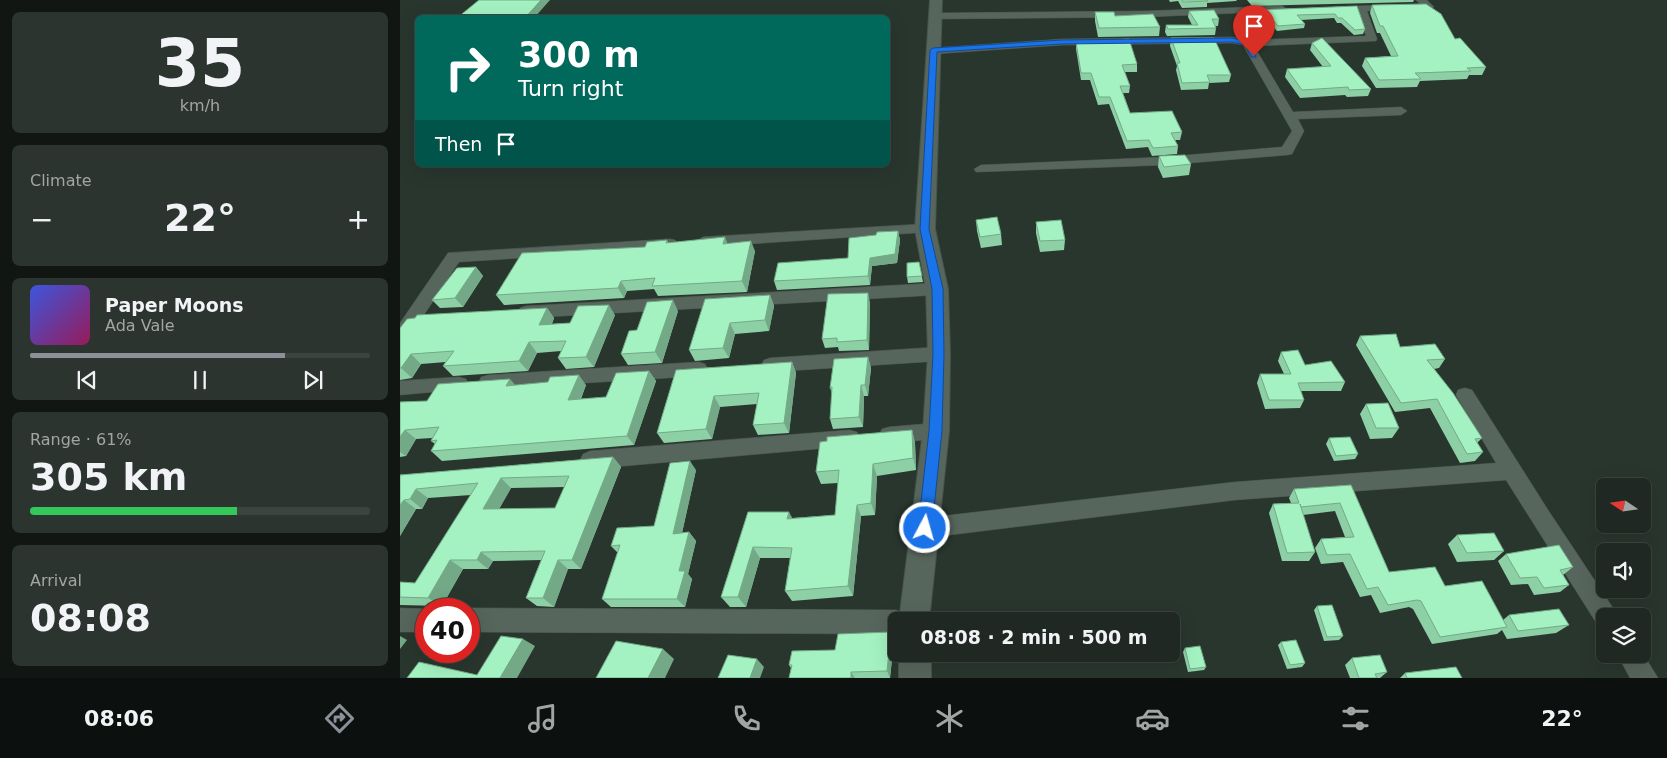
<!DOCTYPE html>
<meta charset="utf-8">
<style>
:root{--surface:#1f2822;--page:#2c342f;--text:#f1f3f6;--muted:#a1a6a5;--line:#3c4440;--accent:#8c9099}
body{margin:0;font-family:"DejaVu Sans",sans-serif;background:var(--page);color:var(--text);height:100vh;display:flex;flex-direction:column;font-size:19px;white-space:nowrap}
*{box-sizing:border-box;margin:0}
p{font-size:16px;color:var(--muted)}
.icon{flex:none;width:28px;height:28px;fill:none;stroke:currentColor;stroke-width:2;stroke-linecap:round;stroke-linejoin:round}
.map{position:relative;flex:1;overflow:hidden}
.side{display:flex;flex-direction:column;gap:12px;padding:12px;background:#111613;width:400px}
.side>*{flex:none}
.banner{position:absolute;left:15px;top:15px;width:475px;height:152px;border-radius:8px;box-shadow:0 5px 20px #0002,0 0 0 1px var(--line);background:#00695c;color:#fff;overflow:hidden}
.needle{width:32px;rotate:283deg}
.fabs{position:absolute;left:1196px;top:478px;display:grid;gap:10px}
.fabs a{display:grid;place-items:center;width:55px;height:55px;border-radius:8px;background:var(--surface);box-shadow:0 5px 20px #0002,0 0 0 1px var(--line);font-size:25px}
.speed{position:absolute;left:15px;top:598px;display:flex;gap:10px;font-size:25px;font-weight:700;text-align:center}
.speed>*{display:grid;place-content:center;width:65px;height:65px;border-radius:50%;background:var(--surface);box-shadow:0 5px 20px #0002,0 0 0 1px var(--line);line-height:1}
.speed .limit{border:8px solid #d22;background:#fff;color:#111}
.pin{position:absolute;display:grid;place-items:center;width:42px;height:42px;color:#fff;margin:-51px -21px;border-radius:50% 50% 50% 0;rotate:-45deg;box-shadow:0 0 5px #0007}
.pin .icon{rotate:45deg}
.me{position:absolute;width:55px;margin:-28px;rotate:6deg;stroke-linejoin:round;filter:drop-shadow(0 0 4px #0008)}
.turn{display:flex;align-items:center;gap:18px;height:105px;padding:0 20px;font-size:22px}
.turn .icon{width:65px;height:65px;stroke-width:2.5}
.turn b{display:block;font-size:35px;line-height:42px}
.then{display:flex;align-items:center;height:48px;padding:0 20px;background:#0003;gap:10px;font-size:19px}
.big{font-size:38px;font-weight:700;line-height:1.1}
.side .tile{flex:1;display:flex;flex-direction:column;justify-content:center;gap:8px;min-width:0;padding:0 18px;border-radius:8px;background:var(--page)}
.side .dial{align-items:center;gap:0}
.dial b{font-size:65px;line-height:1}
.song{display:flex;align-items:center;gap:15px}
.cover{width:60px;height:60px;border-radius:8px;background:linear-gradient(135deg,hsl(230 70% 55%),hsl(330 70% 35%))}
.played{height:5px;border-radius:2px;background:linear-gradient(90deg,var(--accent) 75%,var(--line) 75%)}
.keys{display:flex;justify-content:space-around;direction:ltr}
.heat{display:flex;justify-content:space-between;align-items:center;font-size:28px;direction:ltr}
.charge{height:8px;border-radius:4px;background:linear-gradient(90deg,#34c759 61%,var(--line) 0)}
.trip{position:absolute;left:488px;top:612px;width:292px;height:50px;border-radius:8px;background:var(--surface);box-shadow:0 5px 20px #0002,0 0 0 1px var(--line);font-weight:700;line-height:50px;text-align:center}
.tabs{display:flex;height:80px;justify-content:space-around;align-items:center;background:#0c100e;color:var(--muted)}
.tabs .icon{width:35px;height:35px}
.tabs .selected{color:var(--accent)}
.tabs b{font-size:22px;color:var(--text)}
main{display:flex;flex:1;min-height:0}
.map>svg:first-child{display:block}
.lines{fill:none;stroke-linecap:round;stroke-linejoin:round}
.minor-casing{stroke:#47534b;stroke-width:1}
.tertiary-casing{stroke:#47534b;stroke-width:2}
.minor{fill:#57665c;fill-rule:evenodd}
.tertiary{fill:#57665c;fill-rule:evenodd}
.wall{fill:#8dd0a6;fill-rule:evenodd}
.shaded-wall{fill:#73a987}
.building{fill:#a4f2c1;stroke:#73a987;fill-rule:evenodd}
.route{fill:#1a73e8;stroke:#114b97}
</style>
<main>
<section class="side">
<div class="tile dial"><b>35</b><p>km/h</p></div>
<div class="tile"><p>Climate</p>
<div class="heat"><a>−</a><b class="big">22°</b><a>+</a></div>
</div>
<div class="tile">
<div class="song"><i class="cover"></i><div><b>Paper Moons</b><p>Ada Vale</p></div></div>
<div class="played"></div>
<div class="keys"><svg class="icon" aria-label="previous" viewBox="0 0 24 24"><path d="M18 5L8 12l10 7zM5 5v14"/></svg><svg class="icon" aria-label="pause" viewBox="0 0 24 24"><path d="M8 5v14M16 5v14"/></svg><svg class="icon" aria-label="next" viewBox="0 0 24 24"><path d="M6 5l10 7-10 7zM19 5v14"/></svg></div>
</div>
<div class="tile"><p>Range · 61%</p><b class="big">305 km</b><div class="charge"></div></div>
<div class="tile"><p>Arrival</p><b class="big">08:08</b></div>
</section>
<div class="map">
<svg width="1267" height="678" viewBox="0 0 1267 678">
<rect width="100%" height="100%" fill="#29362e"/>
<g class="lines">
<!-- minor casing -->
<g class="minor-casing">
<path id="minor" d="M1016 0H1027L1034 7 1029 10 967 11 977 39 976 41 854 46 893 112 1001 107 1007 111 1001 115 898 119 904 131 892 154 887 155 765 165 576 172 574 169 581 165 765 157 882 147 892 131 843 45 832 43 663 45 533 54 527 51 533 48 663 39 832 37 847 40 966 36 956 8 957 6 1020 4Z
M882 6 887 9 886 11 746 17 535 19 530 16 535 13 746 11Z
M525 224 530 226 533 229 530 232 303 247 295 242 303 237Z
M270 239 275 240 278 244 275 248 59 262 6 342 0 343V323L48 253Z
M537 283 543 285 545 289 543 293 537 295 126 318 120 316 118 312 120 308 126 306Z
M539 347 545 349 548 354 545 359 539 361 370 372 364 370 361 365 364 360 370 358Z
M299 362 305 364 308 369 305 374 299 376 88 389 81 387 79 382 81 377 88 375Z
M59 377 66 379 68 384 66 389 0 395V381Z
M1065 388 1072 390 1148 510 1213 608 1217 616H1205V628L1197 624 1106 480 835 500 525 538 517 535 514 528 517 521 525 518 835 482 1096 463 1056 395 1058 390Z
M536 423 543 425 546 431 543 437 536 439 489 443 482 441 479 435 482 429 489 427Z
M450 430 457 432 460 438 457 444 450 446 190 469 183 466 180 460 183 454 190 451Z
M0 608 28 609 26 632H0Z
M69 608 496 610 504 614 508 621H496V634L69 632Z
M1242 652 1258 678H1230L1217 654Z"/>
</g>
<!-- tertiary casing -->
<g class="tertiary-casing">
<path id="tertiary" d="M530 0H542L535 229 548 289 550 354 549 431 529 621H499L523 431 528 354 526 289 515 229Z
M499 654H531V678H499Z"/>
</g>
<!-- minor -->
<use href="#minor" class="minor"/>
<!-- tertiary -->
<use href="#tertiary" class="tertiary"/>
</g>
<!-- wall -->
<path class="wall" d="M769 0H837L836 1 807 3V7L782 8 778 1 770 2Z
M847 0H1014L1013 2 852 6Z
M972 5 1055 39 1086 67 1082 75H1069L1067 79 1020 81 1017 87 976 88 962 66 965 58 991 56 980 33H977L970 13Z
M957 6 965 29 963 34 954 35 941 23H937L934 18 901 20 905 24 904 28 877 31 872 25H865L857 15 858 10Z
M789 11 819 19 818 26H815L816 28 815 35 767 36 765 32 766 25H792L788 17Z
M695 12 715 16 760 27 759 36 698 37 695 21Z
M771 38 831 75 829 82 809 83 808 89 781 90 776 70 777 66 770 46Z
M676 42 737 64V72H725L730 86 729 93H723L730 113 782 132 780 140H775L778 146 777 154 752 156 748 147 726 149 709 104 698 105 690 80H681L676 49Z
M912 43 971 89 968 96 947 97 945 95 900 98 885 77 887 69 923 67 910 50Z
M759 156 791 164 789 175 763 178 758 167Z
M576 220 601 234 602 245 581 248 577 231Z
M636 222 665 240 664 250 640 252 636 233Z
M498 231 500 240 497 263 472 266 470 285 377 290 374 281 448 258 476 235Z
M267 240 268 243H327L355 251 347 292 258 296 254 289 227 291 224 298 104 305 96 295Z
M519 262 523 282 508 283 507 277Z
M76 267 83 276 63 307 40 308 32 300Z
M370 295 374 306 369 331 335 334 329 358 295 361 289 350Z
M470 302 469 350 439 351 438 347 425 348 422 339Z
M147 308 154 318 152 324 170 323 215 315 194 367 166 369 158 358 161 351 137 353 128 371 53 376 43 366 46 362 21 364 12 378 0 380V328Z
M278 311 262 363 228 365 221 354Z
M960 336 1045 359 1039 368 1034 369 1082 438 1077 443 1083 452 1075 461 1060 463 1030 408 995 412 956 345Z
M881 352 905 365 945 382 941 391H901L904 400 900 408 865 409 857 383 860 374H884L878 361Z
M468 357 471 368 468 396H464L463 427 433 429 430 419 432 393 430 388Z
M392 362 396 373 389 433 358 435 353 425 357 404 320 407 312 439 264 443 257 433 276 370Z
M249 371 256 381 234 445 42 461 31 451 35 444 31 441 32 438 16 439 6 456 0 457V402L27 401 115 385H186L181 399 206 397Z
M966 404 999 428 992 438 970 439 960 414Z
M512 430 515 443 516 470 477 476 475 515 461 516 453 596 392 601 385 591 390 558H360L346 607H330L321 597 348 512 392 518 435 515 438 483 421 484 416 472Z
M929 438 958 454 955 459 934 461 926 444Z
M213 457 221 467 181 569H168L154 607 137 606 126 598 141 560 93 561 88 569H63L42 606 0 605V582L15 583 71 495 28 498 22 509H16L0 536V475ZM165 487 155 508 99 509 111 488Z
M296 470 282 533 289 532 296 541 288 574 292 579 285 607H211L202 599 218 553 211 546 254 526Z
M951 485 989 572 1045 586 1103 620 1109 615 1169 625 1156 633 1107 639 1102 630 1097 634 1032 644 1013 609 1009 607 980 613 971 595 960 597 943 562 921 564 915 548 921 539 945 537 935 511 903 515 915 552 909 561H882L869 513 873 504 891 503 889 498 894 489Z
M1057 535 1104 551 1094 560 1057 562 1048 544Z
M1106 554 1173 567 1163 575 1169 585 1160 592 1134 595 1128 584 1111 585 1098 561Z
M917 606 943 636 939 640 924 641 914 610Z
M494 640 490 678H389L391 668 389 665 435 650Z
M881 642 905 663 902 667 887 669 878 645Z
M785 648 806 667 804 670 788 672 783 652Z
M952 658 987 672 980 678H950L945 665Z
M1005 673 1062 678H1000Z"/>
<!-- shaded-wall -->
<path class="shaded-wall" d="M141 0H150L134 18H125Z
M498 231 500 240 497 263 472 266 470 285 468 276 470 258Z
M325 237 329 247 323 244Z
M351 241 355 251 347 292 342 281Z
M76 267 83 276 63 307 55 298Z
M221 281 227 291 224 298 218 288Z
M468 293 470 302 469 350 467 340Z
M370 295 374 306 369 331 365 320Z
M273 300 278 311 262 363 255 352Z
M209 305 215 315 194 367 186 357Z
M147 308 154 318 147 335 139 325Z
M330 323 335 334 329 358 323 348Z
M129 342 137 353 128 371 119 361Z
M11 354 21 364 12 378 1 368Z
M468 357 471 368 468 396 465 385Z
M392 362 396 373 389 433 384 423Z
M249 371 256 381 234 445 227 436Z
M179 375 186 385 176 410 168 400Z
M110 379 119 389 106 386Z
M461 385 464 396 463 427 459 417Z
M314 396 320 407 312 439 306 429Z
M5 430 16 439 6 456 0 452V437Z
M512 430 515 443 516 470 513 458Z
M213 457 221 467 181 569 172 560Z
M290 461 296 470 280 542 273 534Z
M473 464 477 476 475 515 471 503Z
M101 478 111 488 94 518 83 509Z
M16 489 28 498 22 509 10 499Z
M4 500 16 509 0 536V505Z
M457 505 461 516 453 596 448 586Z
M389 512 395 523 387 519Z
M289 532 296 541 288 574 292 579 285 607 277 599 279 571Z
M353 547 360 558 346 607 338 597Z
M81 552 93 561 88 569 77 560Z
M50 560 63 569 42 606 28 598Z
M158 560 168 569 154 607 143 598Z
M491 632 494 640 490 678 487 671Z
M0 636 7 640 0 649Z
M123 639 135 646 117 678H100Z
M263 649 274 659 265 678H248Z
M357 659 364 667 360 678H350Z
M451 672 455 678H451Z"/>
<!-- building -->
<path class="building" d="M79 0H141L125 18H57Z
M782 0H807L808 1 783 2Z
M1026 4 1041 14 1055 39 1060 38 1086 67 1067 68 1071 71 1015 73 1021 79 979 80 965 58 998 56 983 26H980L972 5Z
M957 6 965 29 955 30 942 18H938L935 14 897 15 905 24 878 26 873 20H867L858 10Z
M814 10 819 19H812L816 28 768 29 766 25H798L789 11Z
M695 12H714L715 16 753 14 760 27 699 28Z
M771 38H814L831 75H807L810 82 782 83 777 63H780Z
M922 38 971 89 949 90 948 87 902 90 887 69 931 66 912 43Z
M729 39 737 64 722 65 730 86H720L730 113 772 111 782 132 771 133 778 146 753 148 749 140 727 141 710 97H699L691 73H681L676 42Z
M785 155 791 164 764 167 759 156Z
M597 217 601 234 580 237 576 220Z
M661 220 665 240 640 241 636 222Z
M498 231 495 254 470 258 468 276 374 281 378 263 448 258 449 238 476 235 477 232Z
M325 237 323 244 351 241 342 281 252 286 255 278 221 281 218 288 96 295 122 253 245 247 247 242 267 240 266 243Z
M519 262 522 276 507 277V263Z
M76 267 55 298 32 300 57 268Z
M468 293 467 340 437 342V338L422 339 428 294Z
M370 295 365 320 330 323 323 348 289 350 305 299Z
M273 300 255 352 221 354 229 331 237 330 247 302Z
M209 305 186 357 158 358 166 341 129 342 119 361 43 366 54 351 11 354 1 368H0V328L7 319 15 318 17 315 147 308 139 325 170 323 178 306Z
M996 334 1000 347 1035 344 1045 359 1027 360 1053 393 1082 438 1075 439 1083 452 1067 454 1037 399 1001 403 960 336Z
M898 350 905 365 931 361 945 382 898 383 904 400H869L860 374H891L881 352Z
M468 357 465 385H461L459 417 430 419 432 387 430 388 434 359Z
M392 362 384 423 353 425 359 393 314 396 306 429 257 433 276 370Z
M249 371 227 436 31 451 37 440 31 441 39 427 5 430 0 437V402L27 401 38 384 110 379 106 386 148 382 150 377 179 375 168 400 206 397 216 373Z
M988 403 999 428H976L966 404Z
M512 430 513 458 473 464 471 503 457 505 448 586 385 591 392 548 353 547 338 597H321L348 512H389L387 519 435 515 439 470 416 472 420 442 427 441V437Z
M950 437 958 454 936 456 929 438Z
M213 457 172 560H158L143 598H126L145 551 81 552 77 560H50L28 598 0 597V582L15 583 78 483 16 489 10 499 4 500 0 505V475ZM169 476 155 508 83 509 101 478Z
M290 461 273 534 289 532 279 571H285L277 599H202L220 545 211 546 217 528 254 526 270 463Z
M951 485 989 572 1035 567 1045 586 1082 581 1107 627 1040 637 1021 601 1017 600 988 605 978 587 967 589 950 554 927 555 921 539 954 537 940 503 901 507 900 504 915 552 887 553 873 504 899 503 894 489Z
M1094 533 1104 551 1067 553 1057 535Z
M1159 545 1173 567 1160 570 1169 585 1144 588 1137 577 1120 578 1106 554Z
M932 605 943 636 927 637 917 606Z
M1159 609 1169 625 1118 631 1109 615Z
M491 632 487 671 451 672V678H389L392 665H389L392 651 435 650 438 634Z
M101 636 123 639 100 678H7L19 662 77 675Z
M896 640 905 663 890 665 881 642Z
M216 641 263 649 248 678H196Z
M800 646 806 667 790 669 785 648Z
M328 655 357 659 350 678H318Z
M980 655 987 672 975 674 977 678H959L952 658Z
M1056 667 1062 678H1007L1005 673Z"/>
<!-- route -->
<path class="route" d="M832 38 850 42 856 57H851L845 45 832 42 662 44 537 52 529 229 543 289 544 354 542 431 532 528 530 532 525 534 520 532 518 528 529 431 533 354 532 289 520 229 530 50 533 48 662 40Z"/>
</svg>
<div class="fabs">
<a><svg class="needle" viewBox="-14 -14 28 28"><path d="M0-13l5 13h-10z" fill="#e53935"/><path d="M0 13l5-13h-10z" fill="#a1a6a5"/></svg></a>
<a><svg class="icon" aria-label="sound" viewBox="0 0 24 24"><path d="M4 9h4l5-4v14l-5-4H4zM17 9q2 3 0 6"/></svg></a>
<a><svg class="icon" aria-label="layers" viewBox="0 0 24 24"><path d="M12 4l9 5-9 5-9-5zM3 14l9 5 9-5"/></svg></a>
</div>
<div class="speed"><div class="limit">40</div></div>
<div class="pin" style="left:854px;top:56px;background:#d93025"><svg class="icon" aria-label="arrive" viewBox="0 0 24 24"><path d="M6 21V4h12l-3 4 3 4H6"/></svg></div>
<svg class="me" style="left:525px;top:528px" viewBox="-20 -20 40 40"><circle r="17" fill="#1a73e8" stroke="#fff" stroke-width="3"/><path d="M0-11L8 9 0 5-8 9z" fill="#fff"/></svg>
<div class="trip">08:08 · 2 min · 500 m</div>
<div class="banner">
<div class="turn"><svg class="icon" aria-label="right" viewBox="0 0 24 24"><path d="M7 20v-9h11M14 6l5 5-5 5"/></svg><div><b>300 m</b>Turn right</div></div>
<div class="then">Then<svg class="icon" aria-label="arrive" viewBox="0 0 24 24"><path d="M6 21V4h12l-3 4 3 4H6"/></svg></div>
</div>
</div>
</main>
<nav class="tabs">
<b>08:06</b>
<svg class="icon selected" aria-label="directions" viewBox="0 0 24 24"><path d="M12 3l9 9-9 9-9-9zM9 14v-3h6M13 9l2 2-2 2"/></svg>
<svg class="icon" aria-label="music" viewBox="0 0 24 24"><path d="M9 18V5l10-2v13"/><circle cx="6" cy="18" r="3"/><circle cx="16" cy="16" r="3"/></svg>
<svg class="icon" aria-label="phone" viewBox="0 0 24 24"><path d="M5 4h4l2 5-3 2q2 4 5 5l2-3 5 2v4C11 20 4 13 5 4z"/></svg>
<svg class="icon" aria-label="climate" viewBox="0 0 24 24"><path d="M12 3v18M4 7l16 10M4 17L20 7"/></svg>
<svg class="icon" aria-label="car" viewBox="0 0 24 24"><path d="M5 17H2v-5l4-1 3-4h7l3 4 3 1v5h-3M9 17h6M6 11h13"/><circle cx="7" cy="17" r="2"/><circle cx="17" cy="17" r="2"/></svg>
<svg class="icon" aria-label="filters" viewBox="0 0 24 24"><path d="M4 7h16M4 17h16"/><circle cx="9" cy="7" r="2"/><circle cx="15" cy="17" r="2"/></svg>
<b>22°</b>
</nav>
